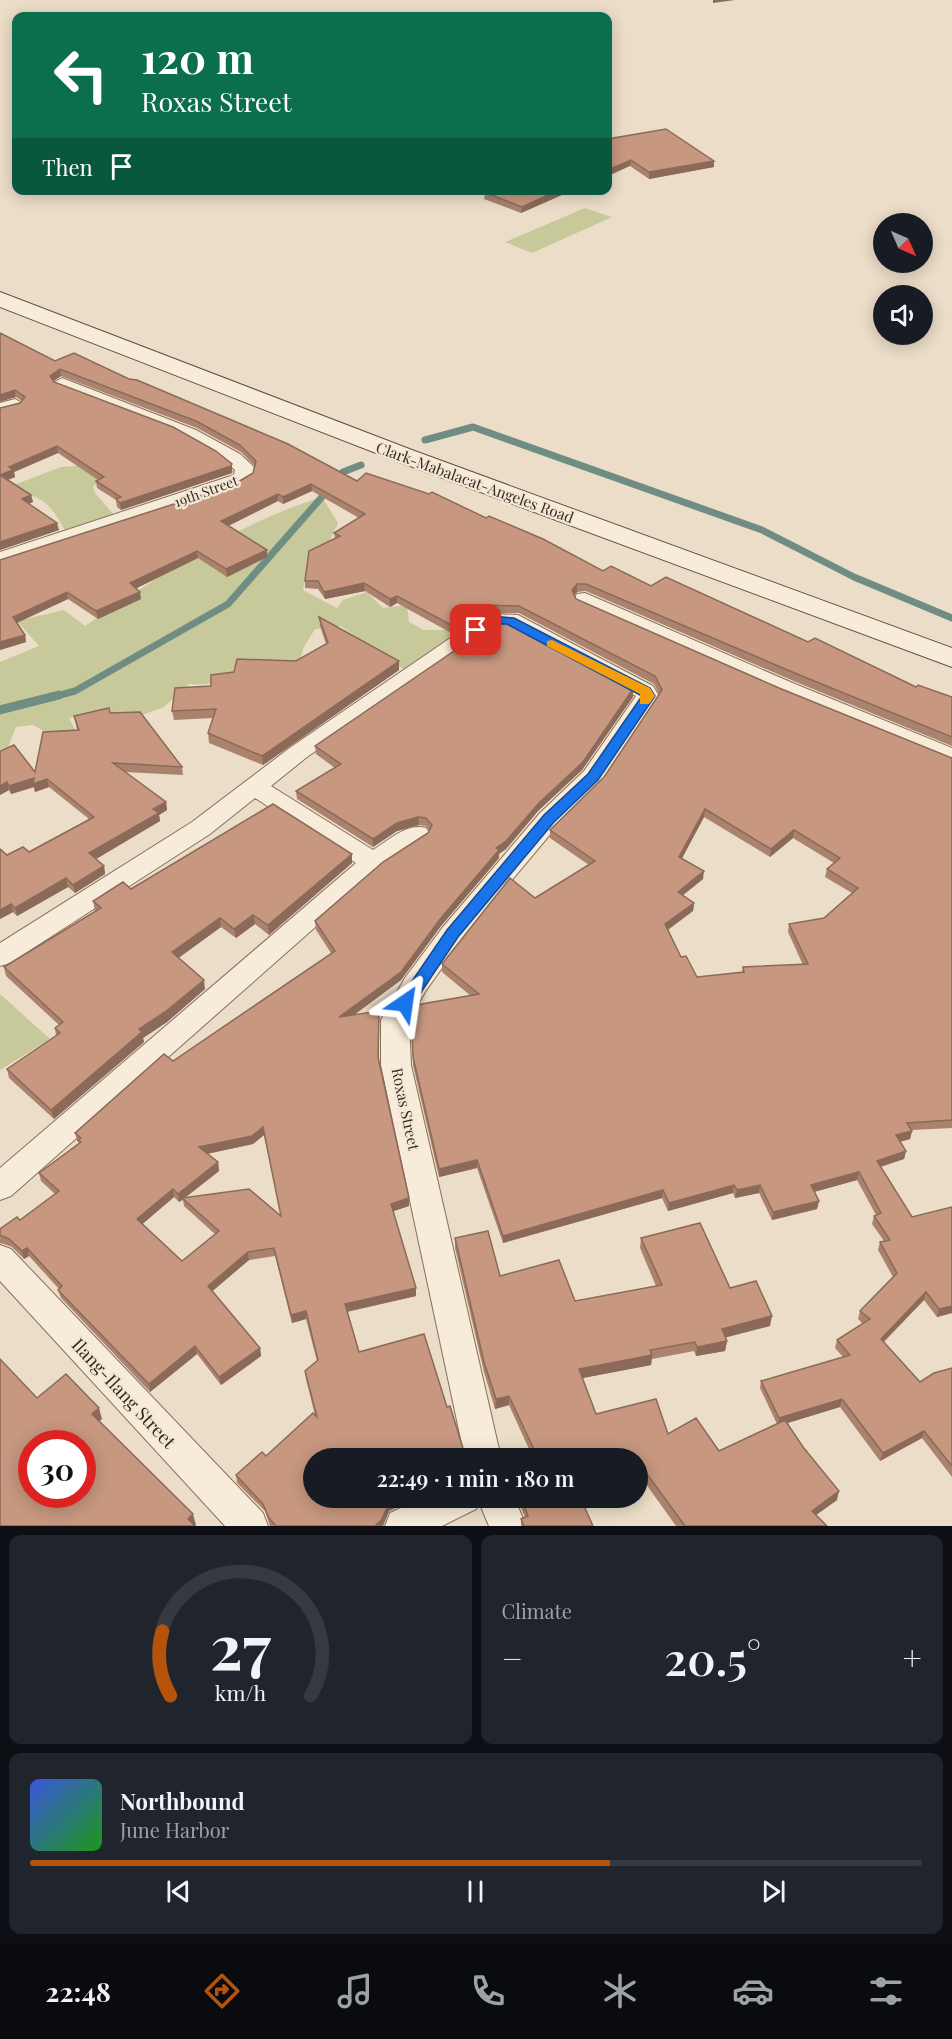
<!DOCTYPE html>
<meta charset="utf-8">
<style>
:root{--surface:#171b24;--page:#20242c;--text:#f1f3f6;--muted:#9ea1a6;--line:#363941;--accent:#b45309}
body{margin:0;font-family:"Playfair Display",serif;background:var(--page);color:var(--text);height:100vh;display:flex;flex-direction:column;font-size:22px;white-space:nowrap}
*{box-sizing:border-box;margin:0}
p{font-size:20px;color:var(--muted)}
.icon{flex:none;width:33px;height:33px;fill:none;stroke:currentColor;stroke-width:2;stroke-linecap:round;stroke-linejoin:round}
.map{position:relative;height:1526px;overflow:hidden}
.sheet{display:flex;flex-direction:column;gap:9px;padding:9px;background:#0d0f14;flex:1}
.sheet>*{flex:none}
.guide{position:absolute;left:12px;top:12px;width:600px;height:183px;border-radius:12px;box-shadow:0 3px 15px #0003;background:#0b6e4f;color:#fff;overflow:hidden}
.needle{width:39px;rotate:135deg}
.fabs{position:absolute;left:873px;top:213px;display:grid;gap:12px}
.fabs a{display:grid;place-items:center;width:60px;height:60px;border-radius:50%;background:var(--surface);box-shadow:0 3px 15px #0003;font-size:30px}
.speed{position:absolute;left:18px;top:1430px;display:flex;gap:12px;font-size:30px;font-weight:700;text-align:center}
.speed>*{display:grid;place-content:center;width:78px;height:78px;border-radius:50%;background:var(--surface);box-shadow:0 3px 15px #0003;line-height:1}
.speed .limit{border:9px solid #d22;background:#fff;color:#111}
.pin{position:absolute;display:grid;place-items:center;width:51px;height:51px;color:#fff;margin:-26px;border-radius:12px;box-shadow:0 3px 9px #0006}
.me{position:absolute;width:66px;margin:-33px;rotate:32deg;stroke-linejoin:round;filter:drop-shadow(0 0 4px #0008)}
.turn{display:flex;align-items:center;gap:21px;height:126px;padding:0 30px;font-size:27px}
.turn .icon{width:78px;height:78px;stroke-width:2.5}
.turn b{display:block;font-size:42px;line-height:51px}
.then{display:flex;align-items:center;height:57px;padding:0 30px;background:#0003;gap:12px;font-size:22px}
.big{font-size:45px;font-weight:600;line-height:1.1}
.sheet .tile{flex:1;display:flex;flex-direction:column;justify-content:center;gap:9px;min-width:0;padding:0 21px;border-radius:12px;background:var(--page)}
.sheet .dial{align-items:center;gap:0}
.dial svg{height:156px;overflow:visible;fill:none;stroke:var(--line);stroke-width:7;stroke-linecap:round;text-anchor:middle}
.dial text{fill:var(--text);stroke:none}
.song{display:flex;align-items:center;gap:18px}
.cover{width:72px;height:72px;border-radius:9px;background:linear-gradient(135deg,hsl(230 70% 55%),hsl(120 70% 35%))}
.played{height:6px;border-radius:3px;background:linear-gradient(90deg,var(--accent) 65%,var(--line) 65%)}
.keys{display:flex;justify-content:space-around;direction:ltr}
.heat{display:flex;justify-content:space-between;align-items:center;font-size:33px;direction:ltr}
.sheet .tiles{flex:1;display:grid;gap:9px;grid-template-columns:1fr 1fr}
.tile:last-child{grid-column:span 2}
.trip{position:absolute;left:303px;top:1448px;width:345px;height:60px;border-radius:30px;background:var(--surface);box-shadow:0 3px 15px #0003;font-weight:600;line-height:60px;text-align:center}
.menu{display:flex;height:96px;justify-content:space-around;align-items:center;background:#090b0e;color:var(--muted)}
.menu .icon{width:42px;height:42px}
.menu .selected{color:var(--accent)}
.menu b{font-size:27px;color:var(--text)}
.map>svg:first-child{display:block}
.green{fill:#c7c99b}
.lines{fill:none;stroke-linecap:round;stroke-linejoin:round}
.stream-far1{stroke:#6f8d83;stroke-width:7}
.stream{stroke:#6f8d83;stroke-width:9}
.minor-casing{stroke:#866f5d;stroke-width:2}
.secondary-casing{stroke:#685140;stroke-width:2}
.minor{fill:#f7ebd9;fill-rule:evenodd}
.secondary{fill:#f7ebd9;fill-rule:evenodd}
.wall{fill:#ab826d;fill-rule:evenodd}
.shaded-wall{fill:#8b6a59}
.building{fill:#c7977f;stroke:#8b6a59;stroke-width:1.5;fill-rule:evenodd}
.route{fill:#1a73e8;stroke:#114b97;stroke-width:1.5}
.slow{fill:#f59e0b}
.labels{text-anchor:middle;dominant-baseline:central;stroke-width:4.5;stroke-linejoin:round;paint-order:stroke}
.far-street-label{font-size:14px;fill:#372920;stroke:#f3e8d6}
.street-label{font-size:15px;fill:#372920;stroke:#f3e8d6}
.near-street-label{font-size:18px;fill:#372920;stroke:#f3e8d6}
</style>
<div class="map">
<svg width="952" height="1526" viewBox="0 0 952 1526">
<rect width="100%" height="100%" fill="#ebddc7"/>
<!-- green -->
<path class="green" d="M585 208 612 217 532 253 505 242Z
M87 465 102 482 93 486 95 493 114 515 67 534C49 500 42 497 6 488L61 467Z
M322 497 338 523 324 553 305 580 303 590 337 608 343 600 367 592 383 608 407 605 409 622 424 630H465L409 673 341 626 315 629 304 647 297 669 235 666 232 680C217 681 205 686 189 684L164 707 134 718 98 711 69 718 78 735 56 738 33 725 16 727 8 747 0 749V662L39 646 17 621 64 610 85 626C160 576 235 524 322 497Z
M0 994 50 1039 0 1070Z"/>
<g class="lines">
<!-- stream-far1 -->
<path class="stream-far1" d="M425 440 473 427 762 530 854 577 952 618
M336 480 343 472 361 465
M53 697 75 691 228 604 328 490"/>
<!-- stream -->
<path class="stream" d="M0 710 59 695"/>
<!-- minor casing -->
<g class="minor-casing">
<path id="minor" d="M62 378 196 430 240 454 252 465 255 469 253 478 233 490 0 565V552L234 475 235 470C196 432 108 406 56 387L53 383Z
M15 399 24 404 21 408 0 414V403Z
M585 593 795 684 952 748V765L779 694 577 604 574 599 577 594Z
M492 614 518 615 653 686 659 696 602 783 558 825 461 941 425 992 409 1020 411 1065 501 1458H465L381 1065V1020L405 978 443 927 540 813 584 771 636 696 506 626H497L307 757 271 786 373 850C389 840 407 823 426 828L430 834 426 840 382 868 11 1196 0 1200V1168L356 863 255 798 210 834 10 963 0 966V943L192 822 291 747 484 615Z
M0 1245 11 1249 263 1513 268 1526H225L0 1281Z
M424 1497H514L526 1526H489L479 1502 476 1509 442 1526H385L390 1513Z"/>
</g>
<!-- secondary casing -->
<g class="secondary-casing">
<path id="secondary" d="M0 292 412 450 952 648V667L394 460 0 307Z"/>
</g>
<!-- minor -->
<use href="#minor" class="minor"/>
<!-- secondary -->
<use href="#secondary" class="secondary"/>
</g>
<!-- wall -->
<path class="wall" d="M608 139 714 167 649 179 630 166Z
M480 190H573L521 213 484 199 485 192Z
M0 333 55 361 129 379 357 481 486 518 603 571 651 586 808 642 916 687 952 697V746L796 682 586 591 577 592 574 595 576 599 779 688 952 758V1128L912 1130 910 1139 900 1142 906 1151 904 1159 881 1167 912 1217 952 1207V1313L937 1317 924 1300 884 1342 920 1382 952 1368V1477L922 1438 880 1461 840 1407 787 1423 837 1500 816 1515 827 1526H676L641 1477 638 1478V1458H533L509 1405 495 1409 484 1372 455 1248V1238L500 1276 575 1301 656 1286 640 1248 641 1238 730 1288 770 1326 725 1337 727 1341 725 1351 696 1356 694 1351 652 1359 651 1365 582 1378 596 1414 668 1434 719 1451 777 1424 760 1388 761 1381 843 1357 835 1348 837 1340 863 1324 858 1319 860 1311 893 1277 878 1250 880 1242 884 1241 872 1224 874 1216 876 1215 857 1180 814 1192 819 1201 817 1209 772 1220 759 1193 735 1198 733 1193 668 1211 662 1198 503 1243 477 1168 439 1177 413 1065 411 1013 471 996 442 972V964L535 898 589 865 550 838V830L604 777 659 694 654 684 519 613H484L453 634 397 603 390 607 365 591 325 599 318 589 305 588V581L335 538 334 533 359 518 312 491 283 504 278 501 228 526 267 557 227 577 198 558 136 588 141 599 98 619 68 599 17 623 25 635 26 642 0 650V560L233 485 253 473 255 466 241 452 197 428 61 376 53 381 54 382 233 471 232 473 121 510 117 507 116 500 97 488 96 481 98 480 58 453 14 472 15 477 8 480 31 495 33 502 29 503 59 530 0 550V408L20 403 22 401 16 397ZM704 817 770 857 793 838 834 863 827 869 825 877 852 893 824 918 789 924 788 932 803 965 743 967 742 972 697 977 681 957 668 930 693 911 694 903 683 895 703 879 682 858Z
M319 617 399 670 263 765 209 743 208 733 213 718 174 720 172 711 234 672 296 661 326 644 320 626Z
M633 697 582 770 538 811 506 849 499 854V858L441 926 401 980 354 1015 379 1019V1060L409 1198V1206L393 1211 416 1288V1296L347 1312 314 1497H415L411 1501 389 1511 383 1526H270L265 1511 237 1483 236 1475 266 1456 315 1415 306 1379 305 1371 317 1361 306 1319 292 1323 275 1256 249 1260 212 1291 260 1348 261 1356 221 1385 197 1354 150 1392 61 1298 58 1290 59 1289 29 1256 24 1259 12 1247 1 1243 0 1244V1229L20 1220 55 1194 41 1181 39 1173 79 1143 77 1141 75 1133 173 1061 331 953 316 930 315 921 428 833 429 830 426 826 419 825 397 831 373 847 297 799 296 791 335 768 316 754 315 746ZM264 1135 281 1215 185 1198 219 1171 218 1162 207 1154 253 1144ZM174 1197 179 1202 183 1200 184 1206 215 1234 182 1261 142 1224Z
M110 713 182 767 183 775 125 772 166 802 167 810 159 815 160 821 96 859 104 866 105 874 75 893 68 887 17 916 13 912 0 919V849L7 855 29 852 89 819 49 787 35 792 34 787 11 794 9 790 0 795V751L35 772 77 730 74 716Z
M352 854V863L269 935 255 924 236 938 221 927 178 958 205 989 167 1022 143 1038 144 1042 54 1119 9 1078 7 1069 56 1036 55 1028 59 1025 6 976 4 967 95 911 93 901 131 889Z
M519 1497H580L593 1526H521V1519L525 1517 519 1503Z"/>
<!-- shaded-wall -->
<path class="shaded-wall" d="M713 0H735L713 3Z
M631 160 630 166 608 176V170Z
M714 161V167L649 179V172Z
M559 190H573L521 213 522 207Z
M60 369 61 376 51 383 50 376Z
M15 390 16 397 0 402V395Z
M57 446 58 453 14 472 15 477 2 482 0 475 9 467Z
M232 464V473L121 510 120 503Z
M311 484 312 491 283 504V497Z
M278 494V501L222 529 221 521Z
M31 495 33 502 24 506 22 499Z
M57 523 59 530 0 550V542Z
M267 550V557L227 577 226 569Z
M197 551 198 558 131 591 130 583Z
M364 583 365 591 325 599 324 592Z
M577 584V592L572 598V590Z
M67 592 68 599 14 624 13 617Z
M140 592 141 599 98 619 96 611Z
M397 596V603L390 607V599Z
M484 605V613L453 634V626Z
M25 635 26 642 0 650V642Z
M399 661V670L263 765 262 756Z
M633 689V697L582 770 538 811 506 849 499 854V858L441 926 401 980 339 1026V1017L441 918 496 848Z
M34 778 47 779 49 787 35 792 34 787 11 794 9 786Z
M7 782 9 790 0 795V786Z
M166 802 167 810 159 815 160 821 91 862 89 853 153 809Z
M705 809 704 817 679 864V857Z
M418 817 419 825 397 831 373 847V839L397 823Z
M794 830 793 838 770 857 771 849Z
M352 854V863L269 935 268 925Z
M104 866 105 874 75 893 73 885Z
M704 871 703 879 677 900 678 892Z
M66 878 68 887 17 916 15 908Z
M694 903 693 911 664 932 665 924Z
M11 904 13 912 0 919V910Z
M253 915 255 924 236 938 234 929Z
M220 918 221 927 173 962 172 952Z
M204 980 205 989 167 1022 143 1038 144 1042 54 1119 51 1110 139 1029Z
M263 1127 264 1135 253 1144 201 1155 199 1147Z
M912 1131 910 1139 894 1143 896 1135Z
M906 1151 904 1159 875 1168 877 1161Z
M477 1160V1168L439 1177V1169Z
M218 1162 219 1171 179 1202 178 1194Z
M859 1172 857 1180 810 1193 811 1185Z
M734 1185 733 1193 668 1211 669 1203Z
M760 1185 759 1193 735 1198 737 1190Z
M173 1189 174 1197 139 1227 137 1219Z
M663 1190 662 1198 503 1243V1236Z
M409 1198V1206L391 1212V1204Z
M819 1201 817 1209 772 1220 773 1212Z
M27 1248 29 1256 24 1259 22 1251Z
M248 1252 249 1260 209 1294 208 1286Z
M416 1288V1296L345 1312V1304Z
M926 1292 924 1300 879 1346 881 1339Z
M952 1306V1313L937 1317 939 1309Z
M306 1311V1319L292 1323 291 1315Z
M772 1316 770 1326 720 1339 722 1329Z
M727 1341 725 1351 696 1356 697 1347Z
M195 1346 197 1354 150 1392 149 1384Z
M260 1348 261 1356 221 1385 219 1377Z
M652 1355 651 1365 578 1379 579 1369Z
M509 1396V1405L495 1409 496 1399Z
M842 1399 840 1407 778 1426 779 1418Z
M99 1408 102 1419 95 1425 92 1414Z
M924 1431 922 1438 880 1461 883 1453Z
M642 1467 641 1477 638 1478V1468Z
M839 1491 837 1500 809 1520 812 1511Z
M402 1497H415L411 1501 389 1511 383 1526H375L389 1503Z
M193 1514 196 1525 195 1526 188 1519Z"/>
<!-- building -->
<path class="building" d="M666 129 714 161 649 172 631 160 608 170V139Z
M489 190H559L522 207 484 192Z
M0 333 55 361 74 353 129 379 137 380 288 444 357 481 366 473 429 494 432 492 486 518 489 516 543 539 603 571 611 566 651 586 666 577 808 642 815 638 916 687 918 685 952 697V737L797 674 586 584H577L572 590 576 599 779 688 952 758V1120L907 1123 912 1131 896 1135 906 1151 877 1161 912 1217 952 1207V1306L939 1309 926 1292 881 1339 920 1382 934 1373 952 1368V1466L924 1431 883 1453 842 1399 779 1418 761 1381 850 1355 837 1340 870 1319 860 1311 897 1273 880 1242 890 1240 874 1216 881 1213 859 1172 811 1185 819 1201 773 1212 760 1185 737 1190 734 1185 669 1203 663 1190 503 1236 477 1160 439 1169 413 1057 411 1013 416 1005 479 994 442 964 510 878 535 898 595 861 550 830 604 777 662 690 655 676 519 606 484 605 453 626 397 596 390 599 364 583 324 592 318 581H305L309 551 340 536 334 533 365 514 311 484 283 497 278 494 221 521 267 550 226 569 197 551 130 583 140 592 96 611 67 592 13 617 25 635 0 642V560L233 485 253 473 256 461 240 445 196 421 60 369 50 376 54 382 173 427 216 451 232 464 231 466 120 503 116 499 121 497 96 481 104 477 57 446 9 467 13 470 0 475 31 495 22 499 57 523 0 542V408L20 403 25 397 15 390 0 395ZM705 809 771 849 794 830 840 858 827 869 858 888 824 918 789 924 808 964 743 967 744 972 697 977 686 956 681 957 665 924 694 903 678 892 704 871 679 857Z
M319 617 399 661 262 756 208 733 216 709 172 711 175 688 211 686V675L234 672 237 659 296 661 328 643Z
M498 621H506L633 689 583 762 539 803 506 841 496 848 499 850 441 918 401 972 339 1017 379 1011 378 1057 409 1198 391 1204 416 1288 345 1304 359 1352 424 1334 447 1407 450 1406 466 1458H314V1497H402L389 1503 382 1519 375 1526H276L269 1518 263 1504 236 1475 262 1452 266 1456 313 1413 317 1417 305 1371 318 1360 306 1311 291 1315 274 1248 248 1252 208 1286 260 1348 219 1377 195 1346 149 1384 58 1290 62 1286 27 1248 22 1251 9 1239 0 1235V1229L17 1217 20 1220 59 1191 39 1173 81 1142 78 1140 81 1138 75 1133 164 1054 173 1061 335 951 315 921 383 862 428 833 432 825 426 818 418 817 397 823 373 839 296 791 341 764 315 746ZM263 1127 281 1216 249 1189 182 1198 219 1231 182 1261 137 1219 173 1189 178 1194 218 1162 199 1147 252 1136Z
M109 708 110 713 140 712 182 767 113 763 166 802 153 809 159 813 89 853 104 866 73 885 66 878 15 908 11 904 0 910V849L7 855 23 847 29 852 94 817 47 779 33 784 34 778 9 786 7 782 0 786V751L14 745 35 772 43 732 79 730 74 716Z
M273 804 352 854 268 925 253 915 234 929 220 918 172 952 204 980 165 1012 139 1029 142 1032 51 1110 7 1069 60 1033 55 1028 63 1022 4 967 101 908 93 901 123 882 131 889Z
M700 1223 730 1288 756 1281 772 1316 722 1329 727 1341 697 1347 695 1342 650 1350 652 1355 579 1369 596 1414 656 1399 668 1434 696 1418 719 1451 785 1420 803 1447 839 1491 812 1511 827 1526H685L642 1467 638 1468V1458H538L509 1396 496 1399 484 1362 455 1238 488 1231 500 1276 559 1260 575 1301 662 1285 641 1238Z
M0 1359 37 1398 66 1374 99 1408 92 1414 193 1514 188 1519 195 1526H0ZM32 1443H82V1494H32Z
M521 1497H580L593 1526H524L521 1519 528 1516Z"/>
<!-- route -->
<path class="route" d="M492 616 514 618 650 688 655 696 598 780 554 822 458 937 411 1007 405 1009 397 1003 447 930 544 815 588 774 642 696 507 624H495L476 634 470 630Z"/>
<!-- slow -->
<path class="slow" d="M552 640 650 688 655 696 649 704H640V694L547 646V641Z"/>
<g class="labels">
<!-- far-street labels -->
<g class="far-street-label">
<text transform="translate(206 491) rotate(-20)">19th Street</text>
</g>
<!-- street labels -->
<g class="street-label">
<text transform="translate(475 482) rotate(20)">Clark-Mabalacat-Angeles Road</text>
<text transform="translate(406 1109) rotate(78)">Roxas Street</text>
</g>
<!-- near-street labels -->
<g class="near-street-label">
<text transform="translate(124 1393) rotate(47)">Ilang-Ilang Street</text>
</g>
</g>
</svg>
<div class="fabs">
<a><svg class="needle" viewBox="-14 -14 28 28"><path d="M0-13l5 13h-10z" fill="#e53935"/><path d="M0 13l5-13h-10z" fill="#9ea1a6"/></svg></a>
<a><svg class="icon" aria-label="sound" viewBox="0 0 24 24"><path d="M4 9h4l5-4v14l-5-4H4zM17 9q2 3 0 6"/></svg></a>
</div>
<div class="speed"><div class="limit">30</div></div>
<div class="pin" style="left:476px;top:630px;background:#d93025"><svg class="icon" aria-label="arrive" viewBox="0 0 24 24"><path d="M6 21V4h12l-3 4 3 4H6"/></svg></div>
<svg class="me" style="left:405px;top:1003px" viewBox="-20 -20 40 40"><path d="M0-17L14 15 0 8-14 15z" fill="#1a73e8" stroke="#fff" stroke-width="4"/></svg>
<div class="trip">22:49 · 1 min · 180 m</div>
<div class="guide">
<div class="turn"><svg class="icon" aria-label="left" viewBox="0 0 24 24"><path d="M17 20v-9H6M10 6l-5 5 5 5"/></svg><div><b>120 m</b>Roxas Street</div></div>
<div class="then">Then<svg class="icon" aria-label="arrive" viewBox="0 0 24 24"><path d="M6 21V4h12l-3 4 3 4H6"/></svg></div>
</div>
</div>
<section class="sheet">
<div class="tiles">
<div class="tile dial"><svg viewBox="0 0 100 80">
<path d="M14 69A42 42 0 1 1 86 69"/>
<path d="M14 69A42 42 0 0 1 10 36" stroke="#b45309"/>
<text x="50" y="56" font-size="32" font-weight="700">27</text>
<text x="50" y="72" font-size="11">km/h</text>
</svg></div>
<div class="tile"><p>Climate</p>
<div class="heat"><a>−</a><b class="big">20.5°</b><a>+</a></div>
</div>
<div class="tile">
<div class="song"><i class="cover"></i><div><b>Northbound</b><p>June Harbor</p></div></div>
<div class="played"></div>
<div class="keys"><svg class="icon" aria-label="previous" viewBox="0 0 24 24"><path d="M18 5L8 12l10 7zM5 5v14"/></svg><svg class="icon" aria-label="pause" viewBox="0 0 24 24"><path d="M8 5v14M16 5v14"/></svg><svg class="icon" aria-label="next" viewBox="0 0 24 24"><path d="M6 5l10 7-10 7zM19 5v14"/></svg></div>
</div>
</div>
</section>
<nav class="menu">
<b>22:48</b>
<svg class="icon selected" aria-label="directions" viewBox="0 0 24 24"><path d="M12 3l9 9-9 9-9-9zM9 14v-3h6M13 9l2 2-2 2"/></svg>
<svg class="icon" aria-label="music" viewBox="0 0 24 24"><path d="M9 18V5l10-2v13"/><circle cx="6" cy="18" r="3"/><circle cx="16" cy="16" r="3"/></svg>
<svg class="icon" aria-label="phone" viewBox="0 0 24 24"><path d="M5 4h4l2 5-3 2q2 4 5 5l2-3 5 2v4C11 20 4 13 5 4z"/></svg>
<svg class="icon" aria-label="climate" viewBox="0 0 24 24"><path d="M12 3v18M4 7l16 10M4 17L20 7"/></svg>
<svg class="icon" aria-label="car" viewBox="0 0 24 24"><path d="M5 17H2v-5l4-1 3-4h7l3 4 3 1v5h-3M9 17h6M6 11h13"/><circle cx="7" cy="17" r="2"/><circle cx="17" cy="17" r="2"/></svg>
<svg class="icon" aria-label="filters" viewBox="0 0 24 24"><path d="M4 7h16M4 17h16"/><circle cx="9" cy="7" r="2"/><circle cx="15" cy="17" r="2"/></svg>
</nav>
